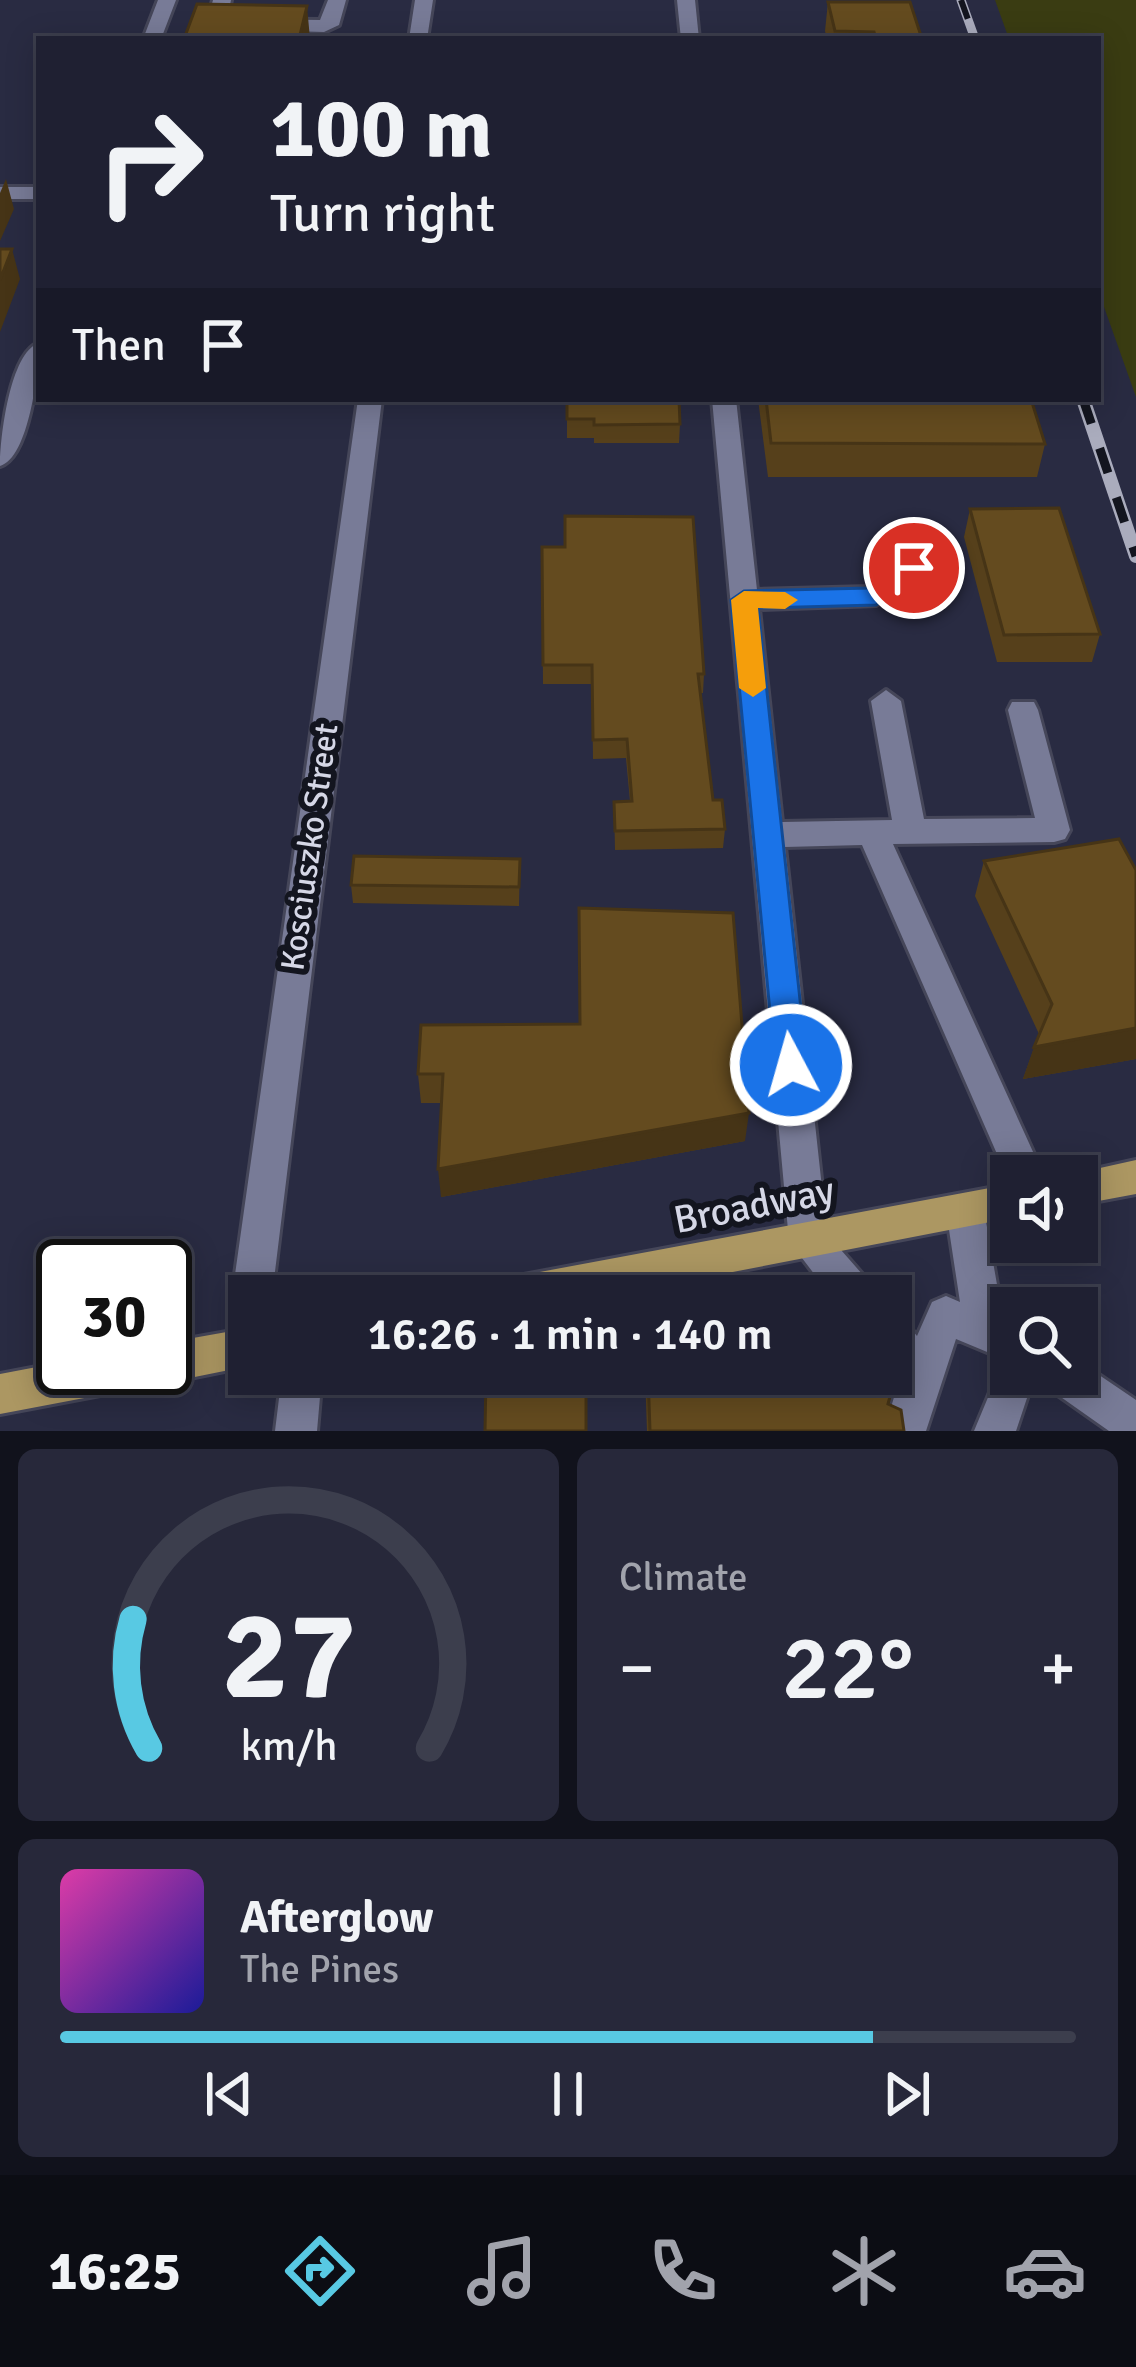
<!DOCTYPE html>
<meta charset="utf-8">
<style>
:root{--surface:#1f2032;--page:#27283a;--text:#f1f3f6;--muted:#a1a3ac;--line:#3c3e4d;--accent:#58c9e3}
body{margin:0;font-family:Signika,sans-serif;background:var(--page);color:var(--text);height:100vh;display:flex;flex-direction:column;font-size:45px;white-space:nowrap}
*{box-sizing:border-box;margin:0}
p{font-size:39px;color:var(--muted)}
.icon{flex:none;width:66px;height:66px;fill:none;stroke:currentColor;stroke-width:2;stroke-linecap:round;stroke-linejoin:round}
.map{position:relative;height:1431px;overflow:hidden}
.drawer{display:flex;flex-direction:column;gap:18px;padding:18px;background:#11121c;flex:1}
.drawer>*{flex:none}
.hud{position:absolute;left:36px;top:36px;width:1065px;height:366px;border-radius:0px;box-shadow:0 6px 30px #0003,0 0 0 3px var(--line);background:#1f2032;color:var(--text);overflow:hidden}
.tools{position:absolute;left:990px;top:1155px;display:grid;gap:24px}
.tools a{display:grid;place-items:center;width:108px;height:108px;border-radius:0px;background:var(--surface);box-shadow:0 6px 30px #0003,0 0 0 3px var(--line);font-size:60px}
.speed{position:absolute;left:36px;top:1239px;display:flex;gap:24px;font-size:60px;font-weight:700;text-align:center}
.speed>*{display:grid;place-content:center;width:156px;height:156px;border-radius:50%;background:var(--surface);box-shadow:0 6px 30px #0003,0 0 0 3px var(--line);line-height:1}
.speed .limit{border:6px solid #111;border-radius:18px;background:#fff;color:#111}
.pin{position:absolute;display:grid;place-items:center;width:102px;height:102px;color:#fff;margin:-51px;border:6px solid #fff;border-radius:50%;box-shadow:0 3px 12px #0007}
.me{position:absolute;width:132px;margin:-66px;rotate:354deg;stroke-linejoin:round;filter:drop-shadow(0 0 9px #0008)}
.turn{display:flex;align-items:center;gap:42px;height:252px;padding:0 36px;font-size:54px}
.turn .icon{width:156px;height:156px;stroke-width:2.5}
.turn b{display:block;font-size:84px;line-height:102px}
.then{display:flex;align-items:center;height:114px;padding:0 36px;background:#0003;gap:24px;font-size:45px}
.big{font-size:90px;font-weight:600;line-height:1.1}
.drawer .card{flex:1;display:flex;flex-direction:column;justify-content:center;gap:18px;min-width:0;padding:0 42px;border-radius:18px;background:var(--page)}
.drawer .dial{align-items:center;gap:0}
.dial svg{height:312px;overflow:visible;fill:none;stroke:var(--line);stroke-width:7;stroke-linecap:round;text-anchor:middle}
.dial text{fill:var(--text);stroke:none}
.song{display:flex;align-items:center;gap:36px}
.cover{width:144px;height:144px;border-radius:18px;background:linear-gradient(135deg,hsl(320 70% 55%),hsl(240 70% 35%))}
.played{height:12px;border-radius:6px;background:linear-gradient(90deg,var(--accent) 80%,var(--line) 80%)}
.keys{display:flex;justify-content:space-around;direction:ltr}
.heat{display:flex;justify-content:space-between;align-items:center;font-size:66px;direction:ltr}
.drawer .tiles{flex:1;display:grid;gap:18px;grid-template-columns:1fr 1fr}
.card:last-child{grid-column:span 2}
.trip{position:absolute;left:228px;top:1275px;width:684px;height:120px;border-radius:0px;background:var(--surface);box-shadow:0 6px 30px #0003,0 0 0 3px var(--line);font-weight:600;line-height:120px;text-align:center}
.tab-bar{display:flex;height:192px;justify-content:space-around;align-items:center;background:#0c0d14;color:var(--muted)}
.tab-bar .icon{width:84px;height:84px}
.tab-bar .active{color:var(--accent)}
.tab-bar b{font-size:54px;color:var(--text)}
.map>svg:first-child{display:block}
.green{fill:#3a3c12}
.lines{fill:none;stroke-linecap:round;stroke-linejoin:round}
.minor-casing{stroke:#454659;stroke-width:6}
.major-casing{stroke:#454659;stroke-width:6}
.minor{fill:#787b97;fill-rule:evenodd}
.major{fill:#ac9762;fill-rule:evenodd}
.rail-far1-casing{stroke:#aaacbd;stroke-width:9}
.rail-casing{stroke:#aaacbd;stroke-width:14}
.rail-far1{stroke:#13151f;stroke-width:6;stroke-dasharray:20;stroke-linecap:butt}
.rail{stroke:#13151f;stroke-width:9;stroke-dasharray:26;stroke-linecap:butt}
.wall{fill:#56401b}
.shaded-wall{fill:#463416}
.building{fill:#644b1f;stroke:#463416;stroke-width:3}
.route{fill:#1a73e8;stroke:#114b97;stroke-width:3}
.slow{fill:#f59e0b}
.labels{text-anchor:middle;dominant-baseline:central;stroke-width:12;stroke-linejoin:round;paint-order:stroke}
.street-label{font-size:33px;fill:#d5d7e6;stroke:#13151f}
.near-street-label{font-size:39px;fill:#d5d7e6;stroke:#13151f}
</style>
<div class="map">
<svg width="1136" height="1431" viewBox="0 0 1136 1431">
<rect width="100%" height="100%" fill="#292b42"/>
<!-- green -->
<path class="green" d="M995 0H1136V397L1098 290V39H1009Z"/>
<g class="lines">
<!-- minor casing -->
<g class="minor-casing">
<path id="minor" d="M158 0H176L161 39H143Z
M213 0H231L227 19 320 20 328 0H346L339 25 324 32 218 29 207 22Z
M415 0H433L427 39H409Z
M677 0H695L699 39H681Z
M0 187H39V199H0Z
M39 343C39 370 29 458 0 466 0 438 10 352 39 343Z
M358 399H382L272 1296H249V1314L238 1309 232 1296Z
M712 399H736L757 590 870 587 900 565 892 534 906 525 920 534 929 568 876 605 759 609 782 822 892 820 871 701 886 690 901 701 924 819 1035 818 1008 710 1012 702H1034L1038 710 1070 830 1065 839 1054 842 893 844 1044 1176H1011V1186L862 845 785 847 827 1234 870 1283 876 1296H831L789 1241Z
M965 1193 978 1198 984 1210 1003 1319 1011 1322V1374H1035L1016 1431H974L1004 1359 956 1339 926 1431H884L900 1377 891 1366V1317L905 1322 917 1336 932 1302 946 1296 960 1302 946 1210 952 1198Z
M1077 1360 1136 1400V1431H1109L1048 1388 1042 1374H1077Z
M282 1374H322L317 1431H275Z"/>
</g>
<!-- major casing -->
<g class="major-casing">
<path id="major" d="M1136 1160V1194L1077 1205V1176H1064Z
M1011 1184V1218L609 1296H493L499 1283 513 1277Z
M249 1328V1366L165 1383 153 1378 137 1388 0 1414V1374L63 1362V1368H165V1343Z"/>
</g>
<!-- minor -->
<use href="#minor" class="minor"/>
<!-- major -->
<use href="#major" class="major"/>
<!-- rail-far1 casing -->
<g class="rail-far1-casing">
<path id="rail-far1" d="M961 0 975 39"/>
</g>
<!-- rail casing -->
<g class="rail-casing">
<path id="rail" d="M1083 399 1136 556"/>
</g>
<!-- rail-far1 -->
<use href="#rail-far1" class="rail-far1"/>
<!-- rail -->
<use href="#rail" class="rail"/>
</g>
<!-- wall -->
<path class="wall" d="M828 2 922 39H827L825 31Z
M567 399 680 424 679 443H594V438H567Z
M758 399H1031L1045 444 1037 477H768Z
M970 509 1100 634 1092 662H997L964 537Z
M542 547 704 674 703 693H700L713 800 725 829 723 848 615 850 614 802 630 801 626 758 593 759 592 684H543Z
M520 859 519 906 353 903 351 885Z
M984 861 1136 870V1059L1023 1079 1039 1034 975 896Z
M421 1025 745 1141 441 1197 442 1103H421L418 1074Z
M645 1374H891L888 1404 904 1431H647Z"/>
<!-- shaded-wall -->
<path class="shaded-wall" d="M307 6 310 39H299Z
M6 179 14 209 0 241V193Z
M12 249 20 279 0 332V280Z
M1136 1028V1059L1023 1079 1034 1047Z
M749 1113 745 1141 441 1197 438 1169Z"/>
<!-- building -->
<path class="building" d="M828 2H910L922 39H876L874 32 835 31Z
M197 4 307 6 299 39H184Z
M0 249H12L0 280Z
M567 399H679L680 424 594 425V419H567Z
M766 399H1031L1045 444 771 443Z
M1059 508 1100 634 1004 635 970 509Z
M565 516 693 517 704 674H698L713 800H722L725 829 615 831 614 802 632 801 627 739 593 740 592 665H543L542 547H565Z
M1119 839 1136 870V1028L1034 1047 1052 1004 984 861Z
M354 856 520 859 519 887 351 885Z
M579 908 733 913 749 1113 438 1169 443 1074H418L421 1025 580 1024Z
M891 1345H893L896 1374 888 1404 901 1410 904 1431H650L648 1374H891Z
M486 1374H586V1431H485Z"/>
<!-- route -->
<path class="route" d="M914 559 927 568 923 573 876 605 758 608 807 1065 803 1075 791 1079 780 1075 775 1065 731 600 744 591 870 588Z"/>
<!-- slow -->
<path class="slow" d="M744 591 785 592 798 600 785 609 758 608 766 688 753 697 739 688 731 600Z"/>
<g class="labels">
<!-- street labels -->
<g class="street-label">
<text transform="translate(310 847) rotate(-82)">Kosciuszko Street</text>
</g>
<!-- near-street labels -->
<g class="near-street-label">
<text transform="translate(754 1205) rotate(-11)">Broadway</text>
</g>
</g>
</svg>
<div class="tools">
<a><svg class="icon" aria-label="sound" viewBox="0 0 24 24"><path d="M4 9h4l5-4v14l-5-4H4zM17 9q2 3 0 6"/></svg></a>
<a><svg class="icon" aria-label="search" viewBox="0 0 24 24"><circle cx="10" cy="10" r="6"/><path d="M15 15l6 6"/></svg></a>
</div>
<div class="speed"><div class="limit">30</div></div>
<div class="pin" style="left:914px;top:568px;background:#d93025"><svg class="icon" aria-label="arrive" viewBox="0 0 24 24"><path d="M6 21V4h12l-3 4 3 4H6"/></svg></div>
<svg class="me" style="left:791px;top:1065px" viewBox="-20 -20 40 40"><circle r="17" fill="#1a73e8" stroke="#fff" stroke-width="3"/><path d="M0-11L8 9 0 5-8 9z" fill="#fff"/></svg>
<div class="trip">16:26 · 1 min · 140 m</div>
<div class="hud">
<div class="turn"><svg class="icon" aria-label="right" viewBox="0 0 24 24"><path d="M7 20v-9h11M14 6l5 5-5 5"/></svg><div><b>100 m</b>Turn right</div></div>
<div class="then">Then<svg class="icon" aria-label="arrive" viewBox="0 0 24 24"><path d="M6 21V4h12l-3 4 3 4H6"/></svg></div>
</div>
</div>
<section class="drawer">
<div class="tiles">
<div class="card dial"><svg viewBox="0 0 100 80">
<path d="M14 69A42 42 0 1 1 86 69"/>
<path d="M14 69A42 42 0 0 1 10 36" stroke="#58c9e3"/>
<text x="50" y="56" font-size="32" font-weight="700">27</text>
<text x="50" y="72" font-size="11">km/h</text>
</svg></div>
<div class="card"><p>Climate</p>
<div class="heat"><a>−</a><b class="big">22°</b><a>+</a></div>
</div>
<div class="card">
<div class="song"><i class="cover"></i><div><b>Afterglow</b><p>The Pines</p></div></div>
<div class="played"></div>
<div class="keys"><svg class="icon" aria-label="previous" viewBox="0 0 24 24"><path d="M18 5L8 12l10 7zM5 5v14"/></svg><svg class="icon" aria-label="pause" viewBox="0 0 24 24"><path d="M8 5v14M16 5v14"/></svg><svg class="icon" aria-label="next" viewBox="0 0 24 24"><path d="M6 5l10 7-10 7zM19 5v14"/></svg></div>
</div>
</div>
</section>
<nav class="tab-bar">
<b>16:25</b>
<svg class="icon active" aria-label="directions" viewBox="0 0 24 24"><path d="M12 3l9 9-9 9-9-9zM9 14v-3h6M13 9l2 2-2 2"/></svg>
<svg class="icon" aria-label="music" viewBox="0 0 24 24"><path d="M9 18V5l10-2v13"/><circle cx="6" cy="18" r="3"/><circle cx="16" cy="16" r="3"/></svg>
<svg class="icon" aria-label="phone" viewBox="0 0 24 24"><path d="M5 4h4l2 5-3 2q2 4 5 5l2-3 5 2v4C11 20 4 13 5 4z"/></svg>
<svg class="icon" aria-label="climate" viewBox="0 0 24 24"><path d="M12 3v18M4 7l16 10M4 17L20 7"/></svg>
<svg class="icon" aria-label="car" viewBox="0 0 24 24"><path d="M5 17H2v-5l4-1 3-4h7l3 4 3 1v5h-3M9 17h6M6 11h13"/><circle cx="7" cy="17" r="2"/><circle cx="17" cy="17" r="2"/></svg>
</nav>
